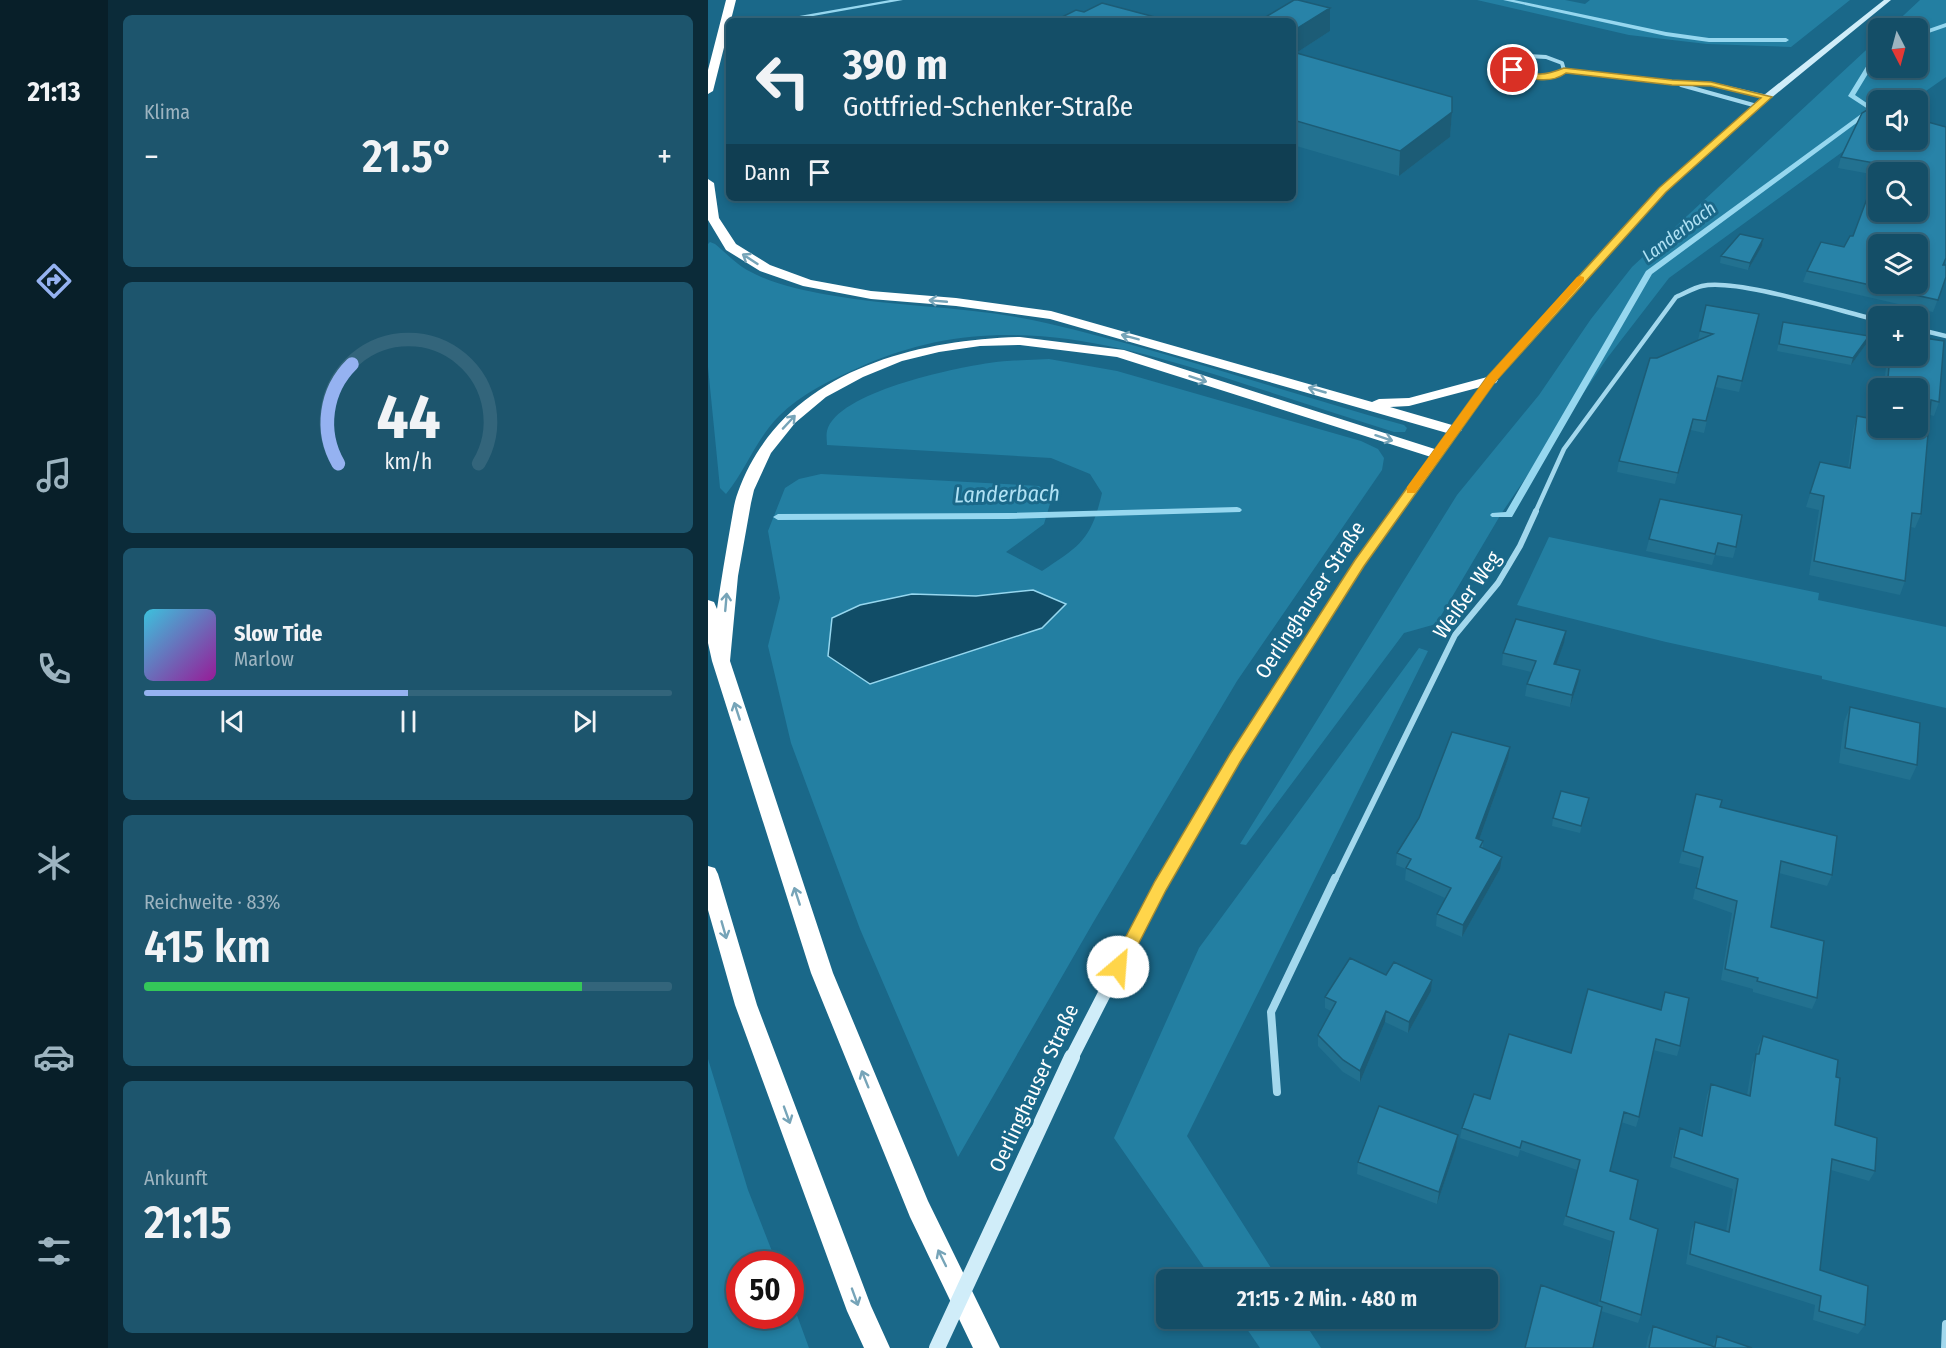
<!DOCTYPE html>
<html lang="de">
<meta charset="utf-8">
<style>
:root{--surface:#144e67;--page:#1d556d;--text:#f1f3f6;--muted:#9db4c0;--line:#33657b;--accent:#95b2f1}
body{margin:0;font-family:"Fira Sans Condensed",sans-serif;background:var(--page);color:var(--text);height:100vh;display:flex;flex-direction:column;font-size:22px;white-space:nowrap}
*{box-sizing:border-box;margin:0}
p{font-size:20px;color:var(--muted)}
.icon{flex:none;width:33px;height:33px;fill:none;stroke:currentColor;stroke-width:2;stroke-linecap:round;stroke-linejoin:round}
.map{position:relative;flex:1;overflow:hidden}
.drawer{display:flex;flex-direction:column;gap:15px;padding:15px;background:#0b2b39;width:600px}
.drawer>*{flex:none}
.hud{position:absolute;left:18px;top:18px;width:570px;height:183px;border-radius:9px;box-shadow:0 3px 9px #0003,0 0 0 2px var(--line);background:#144e67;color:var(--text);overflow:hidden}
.needle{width:39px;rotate:174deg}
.buttons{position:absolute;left:1160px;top:18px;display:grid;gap:12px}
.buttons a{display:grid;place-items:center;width:60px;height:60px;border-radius:9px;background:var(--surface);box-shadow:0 3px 9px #0003,0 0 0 2px var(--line);font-size:30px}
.speed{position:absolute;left:18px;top:1251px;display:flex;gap:12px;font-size:30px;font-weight:700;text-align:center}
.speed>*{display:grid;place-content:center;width:78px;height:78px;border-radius:50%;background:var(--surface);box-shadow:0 3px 9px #0003,0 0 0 2px var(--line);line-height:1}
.speed .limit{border:9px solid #d22;background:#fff;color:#111}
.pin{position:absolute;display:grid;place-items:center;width:51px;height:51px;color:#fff;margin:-26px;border:3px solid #fff;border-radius:50%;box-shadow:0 2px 6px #0007}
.me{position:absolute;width:66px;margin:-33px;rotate:27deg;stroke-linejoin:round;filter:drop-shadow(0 0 4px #0008)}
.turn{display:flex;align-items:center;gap:21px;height:126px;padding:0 18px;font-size:27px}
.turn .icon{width:78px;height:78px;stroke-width:2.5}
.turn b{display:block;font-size:42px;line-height:51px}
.then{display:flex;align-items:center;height:57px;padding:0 18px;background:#0003;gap:12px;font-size:22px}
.big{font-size:45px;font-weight:600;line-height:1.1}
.drawer .card{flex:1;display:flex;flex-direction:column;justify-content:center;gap:9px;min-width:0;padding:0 21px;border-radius:9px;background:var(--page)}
.drawer .dial{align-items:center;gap:0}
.dial svg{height:156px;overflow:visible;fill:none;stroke:var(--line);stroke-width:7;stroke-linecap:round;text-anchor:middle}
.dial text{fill:var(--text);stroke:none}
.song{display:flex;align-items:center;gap:18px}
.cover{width:72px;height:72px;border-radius:9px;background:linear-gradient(135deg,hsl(190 70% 55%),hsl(300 70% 35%))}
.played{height:6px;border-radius:3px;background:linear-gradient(90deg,var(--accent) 50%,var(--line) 50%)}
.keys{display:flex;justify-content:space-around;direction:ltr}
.heat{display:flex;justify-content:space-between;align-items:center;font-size:33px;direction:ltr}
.charge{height:9px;border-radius:4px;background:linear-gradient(90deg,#34c759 83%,var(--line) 0)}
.trip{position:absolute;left:448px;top:1269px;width:342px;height:60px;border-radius:9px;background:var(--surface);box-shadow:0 3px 9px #0003,0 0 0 2px var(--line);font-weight:600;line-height:60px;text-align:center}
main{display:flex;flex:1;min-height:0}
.menu{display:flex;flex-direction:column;width:108px;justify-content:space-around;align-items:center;background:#081f29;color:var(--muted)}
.menu .icon{width:42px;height:42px}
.menu .active{color:var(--accent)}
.menu b{font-size:27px;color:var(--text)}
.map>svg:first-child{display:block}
.green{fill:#237fa2;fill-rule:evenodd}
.water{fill:#114d67;stroke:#96d7ef;stroke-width:1.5}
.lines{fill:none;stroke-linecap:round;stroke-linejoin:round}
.stream{fill:#96d7ef;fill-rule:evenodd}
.minor-far3{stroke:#a3d8ed;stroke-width:4}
.minor-far2{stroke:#a3d8ed;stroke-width:4.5}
.minor-far1{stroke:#a3d8ed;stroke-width:6}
.minor{stroke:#a3d8ed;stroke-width:8}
.secondary{fill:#d0edf9;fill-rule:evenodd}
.motorway{fill:#fff;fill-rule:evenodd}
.secondary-bridge{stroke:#d0edf9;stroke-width:16}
.wall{fill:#227190}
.shaded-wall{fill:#1c5c76}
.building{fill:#2883a8;stroke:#1c5c76;stroke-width:1.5;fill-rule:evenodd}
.oneway{stroke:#76a4b8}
.route{fill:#ffd54a;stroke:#a68a30;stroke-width:1.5}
.slow{fill:#f59e0b}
.labels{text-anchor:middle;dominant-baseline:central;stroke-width:6;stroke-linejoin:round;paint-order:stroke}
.far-water-label{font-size:18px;font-style:italic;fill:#afe1f4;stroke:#1a6889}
.street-label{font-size:21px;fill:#fff;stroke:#1a6889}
.water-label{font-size:22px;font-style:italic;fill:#afe1f4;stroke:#1a6889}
</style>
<main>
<nav class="menu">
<b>21:13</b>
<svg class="icon active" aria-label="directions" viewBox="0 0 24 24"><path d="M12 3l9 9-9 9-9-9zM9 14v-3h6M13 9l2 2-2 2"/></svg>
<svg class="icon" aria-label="music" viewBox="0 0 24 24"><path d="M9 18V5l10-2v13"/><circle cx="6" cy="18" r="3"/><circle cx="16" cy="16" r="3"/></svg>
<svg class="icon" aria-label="phone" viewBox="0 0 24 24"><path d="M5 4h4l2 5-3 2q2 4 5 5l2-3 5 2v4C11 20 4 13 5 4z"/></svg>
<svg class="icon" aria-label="climate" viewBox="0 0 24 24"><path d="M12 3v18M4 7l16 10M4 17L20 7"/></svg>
<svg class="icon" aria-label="car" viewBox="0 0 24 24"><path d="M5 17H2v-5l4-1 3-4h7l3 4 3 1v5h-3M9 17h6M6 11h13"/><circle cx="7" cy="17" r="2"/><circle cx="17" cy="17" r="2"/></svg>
<svg class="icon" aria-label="filters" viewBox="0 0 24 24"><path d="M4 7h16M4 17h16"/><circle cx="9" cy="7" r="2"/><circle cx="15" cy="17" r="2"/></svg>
</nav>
<section class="drawer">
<div class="card"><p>Klima</p>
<div class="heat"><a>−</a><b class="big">21.5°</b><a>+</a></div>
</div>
<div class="card dial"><svg viewBox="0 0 100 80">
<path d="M14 69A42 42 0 1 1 86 69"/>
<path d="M14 69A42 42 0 0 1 21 18" stroke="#95b2f1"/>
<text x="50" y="56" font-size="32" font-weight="700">44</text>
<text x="50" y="72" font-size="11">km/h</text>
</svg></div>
<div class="card">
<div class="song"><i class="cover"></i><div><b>Slow Tide</b><p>Marlow</p></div></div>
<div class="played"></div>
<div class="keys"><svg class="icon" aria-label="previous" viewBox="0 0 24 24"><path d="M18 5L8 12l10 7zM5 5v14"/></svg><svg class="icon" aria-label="pause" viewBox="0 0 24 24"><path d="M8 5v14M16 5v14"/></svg><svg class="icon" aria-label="next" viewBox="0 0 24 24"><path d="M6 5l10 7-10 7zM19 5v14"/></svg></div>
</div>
<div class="card"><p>Reichweite · 83%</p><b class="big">415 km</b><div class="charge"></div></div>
<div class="card"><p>Ankunft</p><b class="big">21:15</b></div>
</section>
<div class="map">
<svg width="1238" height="1348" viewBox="0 0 1238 1348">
<rect width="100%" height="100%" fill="#1a6889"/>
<!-- green -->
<path class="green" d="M769 0H857L877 4 882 0H1142L1083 47 999 44 921 35Z
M1212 0H1238V77L1205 100H1170V126L961 278 900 357 793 514 728 624 696 633 538 845 532 844 749 495 831 395 883 319 924 267 1170 39V68H1209V28H1182Z
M2 242 7 244C17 252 28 264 39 270 64 284 93 290 121 295 193 308 267 306 338 323 459 351 576 392 696 425L699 428 697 432H686C630 414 574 396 518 378 393 339 278 310 152 367 124 379 93 394 71 416 48 439 38 470 18 494L12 488 0 367V244Z
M341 359 409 371 653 441 670 449 676 458 674 470 529 681 386 921 250 1157 152 929 83 743 60 646 72 598 60 531 77 488 91 479 113 474 331 486 344 497 336 524 298 552 334 571C373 545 383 540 394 493L382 474 343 458 119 445C119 441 118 435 119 431 129 392 246 368 281 363 300 360 321 360 341 359ZM325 590 358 604 334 628 162 684 204 594 268 596Z
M841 537 1111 593 1110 600 1238 627V708L1114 679V676L958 642 809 605Z
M711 648 720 651 479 1136 570 1279H504L406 1138 491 948Z
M0 1059 40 1190 69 1264H32V1316H82L83 1299 101 1348H0Z
M532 1319H594L613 1348H552Z"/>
<!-- water -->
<path class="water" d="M325 590 358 604 334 628 162 684 120 656 124 618 152 605 204 594 268 596Z"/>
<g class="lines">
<!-- stream -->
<path class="stream" d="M182 0H195L77 21H63Z
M795 0H806L958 32 1001 38H1078L1081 40 1078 42H1001L958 36Z
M1238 23V27L1209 37V33Z
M1170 50V57L1147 95 1166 108V110L944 274 804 517H784L782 515 784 513 798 512 938 271 1160 109 1140 96 1167 52Z
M529 507 532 508 534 510 532 512 300 519 70 520 65 517 70 514 300 513Z"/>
<!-- minor-far3 -->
<path class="minor-far3" d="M819 56 838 57 854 63 856 70C840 81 821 80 805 70L804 63Z
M856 70 964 83 1003 84 1059 97
M973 85 1049 106"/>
<!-- minor-far2 -->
<path class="minor-far2" d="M1209 329 1238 336
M827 513 856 449 968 297C976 294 985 288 994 286 1028 278 1131 311 1170 320"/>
<!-- minor-far1 -->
<path class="minor-far1" d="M627 880 747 635 790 583 812 546 828 511"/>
<!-- minor -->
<path class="minor" d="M569 1092 563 1012 627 878
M1237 1348 1238 1324"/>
<!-- secondary -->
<path class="secondary" d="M1176 0H1183L1062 99 958 192 786 382 655 566 531 761 457 889 369 1062 364 1064 359 1062 356 1057 359 1052 447 881 523 755 647 560 780 378 952 188 1056 95Z"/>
<!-- motorway -->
<path class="motorway" d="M18 0H28L5 91 0 94V70Z
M0 179 6 183 11 218 28 244 62 265 103 280 163 291 248 298 343 311 664 402 671 399 701 398 783 376 790 380 788 383 701 406 682 407 751 427 754 430 746 435 342 319 248 306 163 299 95 286 52 271 18 250 0 220Z
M312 337 416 350 733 451 736 454 728 459 723 457 409 357 312 345 272 346 231 352 194 361 155 377 118 397 87 423 63 453 46 490 43 503 30 576 22 661 125 973 220 1201 292 1348H265L202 1217 103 973 4 661 0 643V600L6 602 9 609C13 580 18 552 23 523 25 513 26 502 30 492 72 375 200 340 312 337Z
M0 866 7 868 10 874 49 1005 163 1306 182 1348H156L139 1311 27 1005 0 910Z"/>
<!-- secondary-bridge -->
<path class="secondary-bridge" d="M229 1348 364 1057"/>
</g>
<!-- wall -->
<path class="wall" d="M585 21 622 31 588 53 744 112 742 137 691 176 585 145Z
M1238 127 1236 265 1238 278 1225 312 1095 282 1099 271 1136 247 1145 236 1168 175 1130 168 1133 157Z
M1055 239 1054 246 1040 270 1012 263 1013 256Z
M998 305 1051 314 1031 392 1007 387 996 433 983 430 967 484 909 472 911 461 949 358 990 340Z
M1075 322 1161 336 1159 343 1143 365 1069 351Z
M1179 356H1209L1231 402 1226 416 1222 415 1213 514 1207 528 1203 527 1197 581 1192 595 1101 575 1111 510 1098 507 1112 462 1140 468 1145 430 1149 416 1170 428 1209 388H1176Z
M952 499 1028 547 1025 558 1007 555 1004 565 938 551Z
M856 643 848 664 870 682 862 707 817 696 819 684 823 672 794 665 795 653Z
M1142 707 1209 765 1202 780 1131 763 1136 722Z
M800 759 771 840 775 841V848L792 869 754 937 728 926 729 914 737 898 697 880 698 869 688 865 689 853Z
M988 794 1012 807 1124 875 1119 886 1071 873 1063 927 1109 998 1104 1009 1045 992V989L1013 980 1024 913 985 899 991 868 971 863Z
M881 798 872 833 844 826 845 818Z
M678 975 723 991 700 1033 677 1022 652 1082 635 1072 610 1046V1035L623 1011 617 1008V997Z
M957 992 972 1046 969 1056 945 1050 931 1117 928 1127 913 1122 902 1171 922 1219 933 1315 930 1323 893 1311 890 1305 903 1241 855 1225 869 1170 812 1150 810 1157 752 1138 754 1128 782 1099 863 1053 952 1010Z
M1055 1036 1128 1077 1127 1125 1167 1171 1161 1181 1123 1170 1112 1270 1157 1325 1150 1334 1105 1320 1107 1305 978 1264 983 1231 987 1222 1018 1231 1025 1189 962 1167 968 1139 972 1128 992 1135 999 1095 1003 1084 1039 1095 1044 1065 1049 1054 1050 1047Z
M750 1135 748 1148 729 1204 649 1174 650 1162Z
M945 1326 1004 1346 1009 1336 1044 1348H938L940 1337Z"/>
<!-- shaded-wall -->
<path class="shaded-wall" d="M622 8V31L585 55V31Z
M744 112 742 137 691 176 692 151Z
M1055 239 1054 246 1040 270 1042 263Z
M1161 336 1159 343 1143 365 1145 358Z
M985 419 983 430 967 484 970 473Z
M858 631 856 643 844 676 846 664Z
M872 670 870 682 862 707 864 695Z
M802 747 800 759 767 851 768 838Z
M794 857 792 869 754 937 755 925Z
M724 980 723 991 700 1033 701 1022Z
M678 1011 677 1022 652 1082V1071Z
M750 1135 748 1148 729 1204 731 1192Z"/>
<!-- building -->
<path class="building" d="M586 0H590L622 8 585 31V21H551Z
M394 3 462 21H346L368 10 376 12Z
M585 52 744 97V112L692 151 585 120Z
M1164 107 1170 109V140H1209V119L1238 127V258L1235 265H1238V277L1230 300 1099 271 1113 242 1136 247 1142 236H1145L1172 164 1133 157 1154 113ZM1170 172H1209V212H1170ZM1170 244H1209V284H1170Z
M1032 234 1055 239 1042 263 1013 256Z
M998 305 1051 314 1034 381 1010 376 998 421 985 419 970 473 911 461 942 358H949L1005 334 992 331Z
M1075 322 1161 336 1145 358 1071 344Z
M1209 337 1236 341 1231 402 1223 400 1213 514 1204 513 1197 581 1106 561 1116 496 1102 493 1112 462 1142 468 1149 416 1170 420V428H1209V388H1179L1182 356H1209Z
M952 499 1034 515 1028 547 1010 543 1007 554 941 539Z
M808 619 858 631 846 664 872 670 864 695 819 684 828 661 795 653Z
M1142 707 1212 723 1209 765 1137 748Z
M744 732 802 747 768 838 775 841 772 847 794 857 755 925 729 914 743 888 698 868 703 859 689 853 711 818Z
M853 791 881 798 873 826 845 818Z
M988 794 1014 800 1012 807 1129 836 1124 875 1073 861 1063 927 1116 941 1109 998 1049 981 1050 978 1017 969 1029 901 988 888 995 857 975 851Z
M642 958 678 975 686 962 724 980 701 1022 678 1011 652 1071 635 1060 610 1035 628 1002 617 997Z
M880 989 953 1010 957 992 981 998 972 1046 948 1039 931 1117 916 1112 902 1171 930 1180 922 1219 950 1229 933 1315 892 1301 906 1232 858 1216 872 1160 814 1141 812 1148 754 1128 766 1094 782 1099 801 1034 863 1053Z
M1055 1036 1130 1060 1128 1077 1132 1078 1127 1125 1169 1138 1167 1171 1124 1159 1112 1270 1160 1286 1157 1325 1111 1311 1113 1296 982 1254 987 1222 1021 1232 1030 1179 966 1157 972 1128 994 1136 1003 1084 1042 1096 1048 1054H1051Z
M671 1106 750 1135 731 1192 650 1162Z
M833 1285 894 1307 885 1348H817Z
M945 1326 1007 1347 1009 1336 1044 1348H941Z"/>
<!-- one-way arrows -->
<defs><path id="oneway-shaft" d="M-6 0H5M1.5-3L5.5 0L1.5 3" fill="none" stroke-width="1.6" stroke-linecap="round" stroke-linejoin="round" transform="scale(1.5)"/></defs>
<g class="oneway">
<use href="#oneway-shaft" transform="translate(42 259) rotate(-147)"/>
<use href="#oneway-shaft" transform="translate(230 301) rotate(-175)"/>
<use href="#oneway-shaft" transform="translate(422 337) rotate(-165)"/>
<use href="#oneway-shaft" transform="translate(490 379) rotate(18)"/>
<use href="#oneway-shaft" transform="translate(609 390) rotate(-164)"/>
<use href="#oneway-shaft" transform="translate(81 422) rotate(-47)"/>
<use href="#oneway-shaft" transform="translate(676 438) rotate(18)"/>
<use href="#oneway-shaft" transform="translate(18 602) rotate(-85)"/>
<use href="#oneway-shaft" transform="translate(29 711) rotate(-108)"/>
<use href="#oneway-shaft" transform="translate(89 896) rotate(-108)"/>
<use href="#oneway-shaft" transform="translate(16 930) rotate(74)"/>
<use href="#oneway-shaft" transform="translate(157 1079) rotate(-112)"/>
<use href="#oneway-shaft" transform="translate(79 1115) rotate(70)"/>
<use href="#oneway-shaft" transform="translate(234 1258) rotate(-116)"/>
<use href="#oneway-shaft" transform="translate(147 1297) rotate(70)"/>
</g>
<!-- route -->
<path class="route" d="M805 68C828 75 834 77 856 68L964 80 1003 82 1064 97 958 192 787 382 656 566 532 762 458 890 416 972 410 974 404 972 402 967 447 881 522 754 647 560 779 377 951 188 1053 98 1003 86 964 85 858 73C841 85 820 79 802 72L801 70Z"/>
<!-- slow -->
<path class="slow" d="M872 276 876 277V281L787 382 707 493H699V487L779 377 869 277Z"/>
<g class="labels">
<!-- far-water labels -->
<g class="far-water-label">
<text transform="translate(971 232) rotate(-37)">Landerbach</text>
</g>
<!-- street labels -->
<g class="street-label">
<text transform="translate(759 595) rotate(-55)">Weißer Weg</text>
<text transform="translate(602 600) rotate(-57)">Oerlinghauser Straße</text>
<text transform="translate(326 1088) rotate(-65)">Oerlinghauser Straße</text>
</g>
<!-- water labels -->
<g class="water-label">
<text transform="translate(299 494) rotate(-1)">Landerbach</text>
</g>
</g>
</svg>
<div class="buttons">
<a><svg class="needle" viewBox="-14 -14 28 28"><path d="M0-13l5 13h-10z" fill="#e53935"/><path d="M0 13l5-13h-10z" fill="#9db4c0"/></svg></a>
<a><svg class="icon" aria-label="sound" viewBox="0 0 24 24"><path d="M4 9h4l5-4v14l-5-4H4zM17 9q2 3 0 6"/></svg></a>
<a><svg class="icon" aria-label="search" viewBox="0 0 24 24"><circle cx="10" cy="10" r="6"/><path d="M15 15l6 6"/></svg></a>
<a><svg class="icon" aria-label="layers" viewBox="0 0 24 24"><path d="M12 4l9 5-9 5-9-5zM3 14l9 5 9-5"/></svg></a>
<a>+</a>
<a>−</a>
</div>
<div class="speed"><div class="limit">50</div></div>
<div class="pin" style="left:805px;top:70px;background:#d93025"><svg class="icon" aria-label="arrive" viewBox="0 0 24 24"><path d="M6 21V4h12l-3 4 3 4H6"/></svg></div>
<svg class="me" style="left:410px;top:967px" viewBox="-20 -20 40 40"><circle r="19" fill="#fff"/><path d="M0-13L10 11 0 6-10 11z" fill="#ffd54a"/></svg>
<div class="trip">21:15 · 2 Min. · 480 m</div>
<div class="hud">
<div class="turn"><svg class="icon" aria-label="left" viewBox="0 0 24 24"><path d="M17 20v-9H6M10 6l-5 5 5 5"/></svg><div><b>390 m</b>Gottfried-Schenker-Straße</div></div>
<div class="then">Dann<svg class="icon" aria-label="arrive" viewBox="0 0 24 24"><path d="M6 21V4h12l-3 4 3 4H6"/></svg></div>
</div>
</div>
</main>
